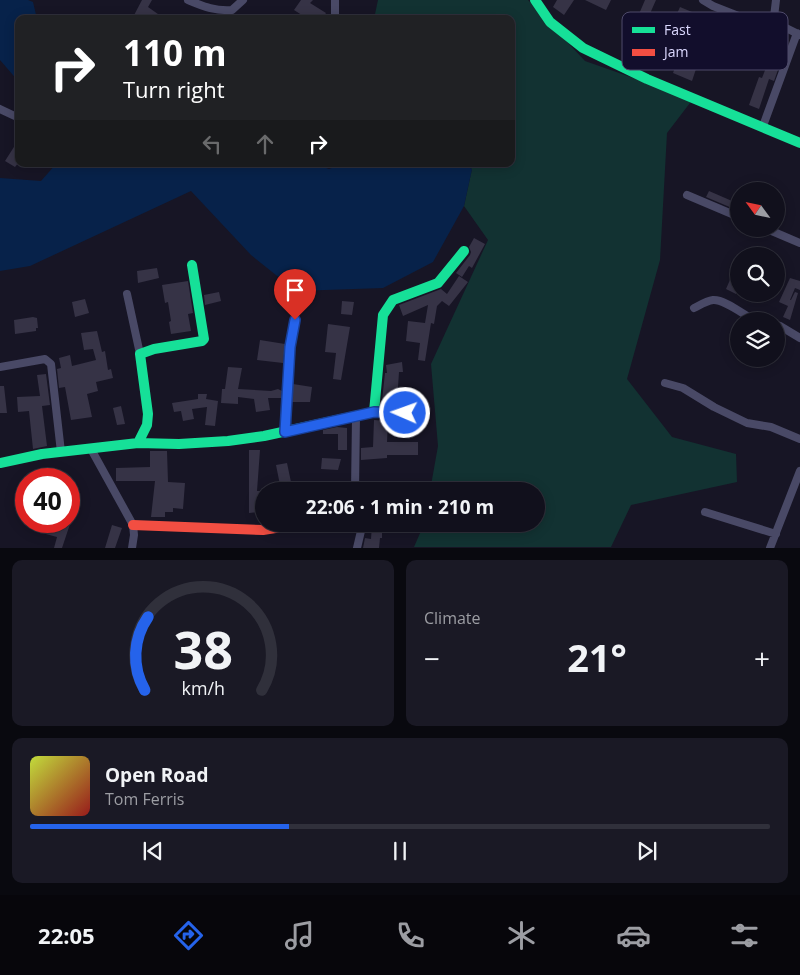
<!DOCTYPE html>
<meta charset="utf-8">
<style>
:root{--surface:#11101c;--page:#1a1925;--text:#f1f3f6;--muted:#9c9da3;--line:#30303b;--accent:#2563eb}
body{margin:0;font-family:"Open Sans",sans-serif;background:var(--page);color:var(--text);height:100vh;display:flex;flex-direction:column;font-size:19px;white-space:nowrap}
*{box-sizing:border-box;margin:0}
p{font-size:16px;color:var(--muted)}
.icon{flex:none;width:28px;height:28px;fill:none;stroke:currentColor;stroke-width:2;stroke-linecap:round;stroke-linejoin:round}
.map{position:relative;height:548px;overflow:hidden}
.panel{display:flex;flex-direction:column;gap:12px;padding:12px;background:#09090f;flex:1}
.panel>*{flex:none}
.banner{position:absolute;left:15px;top:15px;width:500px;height:152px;border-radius:10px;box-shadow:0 2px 12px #0003,0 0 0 1px var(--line);background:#202124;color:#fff;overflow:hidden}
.needle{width:32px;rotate:303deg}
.buttons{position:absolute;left:730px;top:182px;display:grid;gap:10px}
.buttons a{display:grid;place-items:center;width:55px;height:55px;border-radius:50%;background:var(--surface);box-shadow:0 2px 12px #0003,0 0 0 1px var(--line);font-size:25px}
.speed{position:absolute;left:15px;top:468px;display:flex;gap:10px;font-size:25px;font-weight:700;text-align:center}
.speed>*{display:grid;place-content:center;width:65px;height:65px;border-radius:50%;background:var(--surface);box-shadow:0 2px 12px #0003,0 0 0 1px var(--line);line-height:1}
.speed .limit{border:8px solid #d22;background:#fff;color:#111}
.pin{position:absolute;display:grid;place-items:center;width:42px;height:42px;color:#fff;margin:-51px -21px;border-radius:50% 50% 50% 0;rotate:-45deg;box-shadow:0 0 5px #0007}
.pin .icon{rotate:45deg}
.me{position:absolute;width:55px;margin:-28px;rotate:272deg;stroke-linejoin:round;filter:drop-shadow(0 0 4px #0008)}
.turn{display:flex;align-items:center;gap:18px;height:105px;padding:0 25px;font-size:22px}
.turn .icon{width:65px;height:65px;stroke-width:2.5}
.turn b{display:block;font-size:35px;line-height:42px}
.lanes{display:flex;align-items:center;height:48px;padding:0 25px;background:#0003;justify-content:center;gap:25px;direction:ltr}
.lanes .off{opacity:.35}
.big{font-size:38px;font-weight:700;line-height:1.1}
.panel .widget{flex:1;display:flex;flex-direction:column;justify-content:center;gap:8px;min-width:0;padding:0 18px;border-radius:10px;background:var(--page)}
.panel .dial{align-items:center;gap:0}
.dial svg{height:130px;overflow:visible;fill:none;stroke:var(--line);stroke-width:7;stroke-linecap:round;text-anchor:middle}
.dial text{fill:var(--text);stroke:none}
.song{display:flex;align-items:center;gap:15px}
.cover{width:60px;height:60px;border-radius:8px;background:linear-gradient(135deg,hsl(70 70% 55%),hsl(0 70% 35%))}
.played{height:5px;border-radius:2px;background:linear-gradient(90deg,var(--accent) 35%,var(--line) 35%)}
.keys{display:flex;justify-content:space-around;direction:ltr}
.heat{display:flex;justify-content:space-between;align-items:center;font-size:28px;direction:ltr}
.panel .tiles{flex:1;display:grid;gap:12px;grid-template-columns:1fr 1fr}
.widget:last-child{grid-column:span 2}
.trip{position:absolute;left:255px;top:482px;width:290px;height:50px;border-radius:25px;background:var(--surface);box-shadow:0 2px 12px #0003,0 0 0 1px var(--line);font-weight:700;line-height:50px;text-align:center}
.tab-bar{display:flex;height:80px;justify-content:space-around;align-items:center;background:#07060b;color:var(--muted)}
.tab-bar .icon{width:35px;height:35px}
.tab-bar .selected{color:var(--accent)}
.tab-bar b{font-size:22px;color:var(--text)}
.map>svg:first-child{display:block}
.green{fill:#123232}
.water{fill:#07224a}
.building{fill:#363346}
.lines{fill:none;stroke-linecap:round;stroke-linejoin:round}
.street{stroke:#494966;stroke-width:8}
.fast{stroke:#16e098;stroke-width:10}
.jam{stroke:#f24e42;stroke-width:10}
.route-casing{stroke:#184099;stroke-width:12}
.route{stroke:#2563eb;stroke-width:9}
.key{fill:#120e2c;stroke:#4f4b6b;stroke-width:1}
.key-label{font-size:14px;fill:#dcd9ff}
</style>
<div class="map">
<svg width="800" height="548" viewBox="0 0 800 548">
<rect width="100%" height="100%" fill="#171525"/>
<!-- green -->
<path class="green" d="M378 0H528L585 61 693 99 667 133 660 260 627 379 672 437 736 454 737 482 631 505 611 547H414L424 524H536V491H430L438 446 431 364 488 240 464 206 472 169 462 164H511V19H374Z"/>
<!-- water -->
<path class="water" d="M0 0H28L33 2 37 19H19V82L0 60Z
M56 164H315L329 169 342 164H462L472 169 464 206 433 262 383 288 296 291 251 255 191 191 30 266 0 271V178L41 181Z"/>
<!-- building -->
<path class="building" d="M142 0H152L148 7 165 19H132Z
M301 0H313L310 3 326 13 322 19H308L294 10Z
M557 0H574L564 15 553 7Z
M585 0H611L606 10Z
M645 0H656L648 18 639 14Z
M680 7 692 12 684 30 672 25Z
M682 48 701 54 692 81 673 73Z
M769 60 780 64 774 81 769 79 759 109 749 105 759 77 762 78Z
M19 139V162L15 167 5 161Z
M709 191 739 204V211L706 197Z
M474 238 485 244 472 268 469 266 462 277 456 273 470 255 471 252 469 247Z
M739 259V288L736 294 726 289Z
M157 268 159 278 138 283 137 271Z
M459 276 468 282 449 306 442 301 437 306 434 324 431 323 425 361 418 360 420 343 406 341 408 321 425 323 428 305 403 316 399 305 441 289 447 294Z
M790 278 800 281V290L795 288 790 300H791L795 292 798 293 790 320 783 317 788 306 779 302Z
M188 281 193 313 188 314 191 331 171 334 169 322 171 321 168 302 165 303 162 285Z
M219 292 221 301 205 305 204 295Z
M85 299 89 313 75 317 72 302Z
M342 301 354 302 352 315 341 314Z
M33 317 37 318 38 328H36V331L15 334 14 320Z
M328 324 350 327 341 380 333 379 336 353 325 352Z
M97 331 102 352 105 351 108 370 111 369 113 378 96 382 98 391 87 394 92 417 71 420 65 387 59 388 57 369 61 368 59 358 70 355 72 366 96 360 93 349 84 350 81 333Z
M260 340 285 344 283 363 257 360Z
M402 362 403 372H399L397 402 382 401 385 373H387L386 365Z
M228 367 242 368 238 389 271 391 278 389 282 391 281 398H268L270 410 256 412 254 399 238 397V404L221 403 222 389H225Z
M46 374 50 405 42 406 47 446 33 449 29 411 18 412 17 397 40 396 37 375Z
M293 384 312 387 310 402H292Z
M0 386H4L7 413H0Z
M198 394H207L206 399 218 401 215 426 205 425 207 407 192 409 194 419 183 421 181 411 174 412 172 403 198 399Z
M121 406 125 424 117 425 113 408Z
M374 420 388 421 387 442H418V455H387V458L361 460V448L373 447Z
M337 427 347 428V450H338V434H323V430Z
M249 450H260L257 491H264V504L258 505V512L249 513Z
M150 451H167L168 482 185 483 183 509 173 508V512H165V517H151L155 481H116V468L150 467Z
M322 458 341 459 338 470 321 469Z
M287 463 291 482 280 485 276 465Z
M45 521H71L62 548H54L57 537 42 533Z
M372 524H382V538H380L379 548H363L365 538 371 539Z
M112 525 122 528 115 548H105Z"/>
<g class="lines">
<!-- street -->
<path class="street" d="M188 0C205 7 214 11 232 10L243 0
M335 0V19
M703 0 713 6 746 19 760 23H776L800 35
M776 0 774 17 776 23
M0 109 19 118
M763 126 797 33
M687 195 739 217
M767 229 800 243
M127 294 140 354
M694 308C700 305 706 301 713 300 725 299 745 316 756 321
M776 325 780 326 800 338
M0 367 45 359 51 364 61 452
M665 383 683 388 714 407 747 423 771 427 800 439
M285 432 290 347 295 320
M91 449 133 525 134 535 132 548
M355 491 356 416
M705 512 776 534
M357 548 361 531V524
M770 548 800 471"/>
<!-- fast -->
<path class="fast" d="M535 0 550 22 583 48 647 79 800 143
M374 412 383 315 393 300 438 283 464 251
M138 443 147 425 148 414 140 354 154 349 202 341 204 339 192 265
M0 463 42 454 138 443 179 444 228 441 264 436 374 412 421 414"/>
<!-- jam -->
<path class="jam" d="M133 525 263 530 300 524"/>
</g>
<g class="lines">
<!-- route casing -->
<g class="route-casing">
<path id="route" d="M295 320 290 347 285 432 374 412 405 413"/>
</g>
<!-- route -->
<use href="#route" class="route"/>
</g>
<!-- legend -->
<rect x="622" y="12" width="166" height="58" rx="8" class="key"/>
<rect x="632" y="27" width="23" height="6" fill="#16e098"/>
<rect x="632" y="49" width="23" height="7" fill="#f24e42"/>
<g class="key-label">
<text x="664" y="35">Fast</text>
<text x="664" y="57">Jam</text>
</g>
</svg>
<div class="buttons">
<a><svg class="needle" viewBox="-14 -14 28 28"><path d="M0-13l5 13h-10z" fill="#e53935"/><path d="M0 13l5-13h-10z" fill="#9c9da3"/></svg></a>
<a><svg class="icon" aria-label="search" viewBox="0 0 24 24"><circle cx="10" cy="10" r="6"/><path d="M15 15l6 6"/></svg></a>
<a><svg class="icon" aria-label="layers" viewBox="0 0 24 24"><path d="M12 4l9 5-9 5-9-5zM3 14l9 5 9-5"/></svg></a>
</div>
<div class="speed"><div class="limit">40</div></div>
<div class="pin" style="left:295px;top:320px;background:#d93025"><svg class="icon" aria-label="arrive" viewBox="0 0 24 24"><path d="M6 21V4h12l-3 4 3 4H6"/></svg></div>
<svg class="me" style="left:405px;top:413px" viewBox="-20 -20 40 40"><circle r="17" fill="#2563eb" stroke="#fff" stroke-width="3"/><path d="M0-11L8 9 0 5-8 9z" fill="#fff"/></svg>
<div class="trip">22:06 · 1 min · 210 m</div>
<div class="banner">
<div class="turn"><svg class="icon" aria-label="right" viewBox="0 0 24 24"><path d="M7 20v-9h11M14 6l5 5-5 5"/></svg><div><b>110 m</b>Turn right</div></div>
<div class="lanes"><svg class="icon off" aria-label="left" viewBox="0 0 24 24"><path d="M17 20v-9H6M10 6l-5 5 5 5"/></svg><svg class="icon off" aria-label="ahead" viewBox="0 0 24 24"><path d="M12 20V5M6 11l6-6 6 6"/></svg><svg class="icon" aria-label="right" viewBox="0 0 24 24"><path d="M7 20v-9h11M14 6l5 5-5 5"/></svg></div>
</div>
</div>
<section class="panel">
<div class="tiles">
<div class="widget dial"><svg viewBox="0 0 100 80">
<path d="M14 69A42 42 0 1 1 86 69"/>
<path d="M14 69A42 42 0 0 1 16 24" stroke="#2563eb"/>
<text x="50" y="56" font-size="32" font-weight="700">38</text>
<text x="50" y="72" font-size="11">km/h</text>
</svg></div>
<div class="widget"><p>Climate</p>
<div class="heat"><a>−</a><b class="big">21°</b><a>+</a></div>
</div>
<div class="widget">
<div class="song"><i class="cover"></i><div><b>Open Road</b><p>Tom Ferris</p></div></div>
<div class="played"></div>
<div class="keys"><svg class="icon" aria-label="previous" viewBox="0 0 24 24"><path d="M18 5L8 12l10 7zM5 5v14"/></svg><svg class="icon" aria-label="pause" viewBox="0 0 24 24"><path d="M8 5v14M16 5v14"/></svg><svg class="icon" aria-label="next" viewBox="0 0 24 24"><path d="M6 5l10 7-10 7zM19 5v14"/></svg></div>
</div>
</div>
</section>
<nav class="tab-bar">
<b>22:05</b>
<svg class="icon selected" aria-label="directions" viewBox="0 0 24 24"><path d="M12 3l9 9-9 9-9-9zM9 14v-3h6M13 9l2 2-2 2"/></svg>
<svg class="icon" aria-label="music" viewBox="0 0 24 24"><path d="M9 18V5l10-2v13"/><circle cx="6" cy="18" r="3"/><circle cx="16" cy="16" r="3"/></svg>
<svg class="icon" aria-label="phone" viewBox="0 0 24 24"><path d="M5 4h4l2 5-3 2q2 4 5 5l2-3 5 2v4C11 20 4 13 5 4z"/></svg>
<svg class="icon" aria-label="climate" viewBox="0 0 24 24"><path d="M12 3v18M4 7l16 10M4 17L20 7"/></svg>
<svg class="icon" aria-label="car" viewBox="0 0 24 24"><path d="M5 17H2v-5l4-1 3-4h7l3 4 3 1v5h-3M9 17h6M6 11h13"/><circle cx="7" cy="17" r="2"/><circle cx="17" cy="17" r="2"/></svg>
<svg class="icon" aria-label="filters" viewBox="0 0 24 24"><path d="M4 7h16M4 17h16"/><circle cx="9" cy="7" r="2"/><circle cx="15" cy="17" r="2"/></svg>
</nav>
